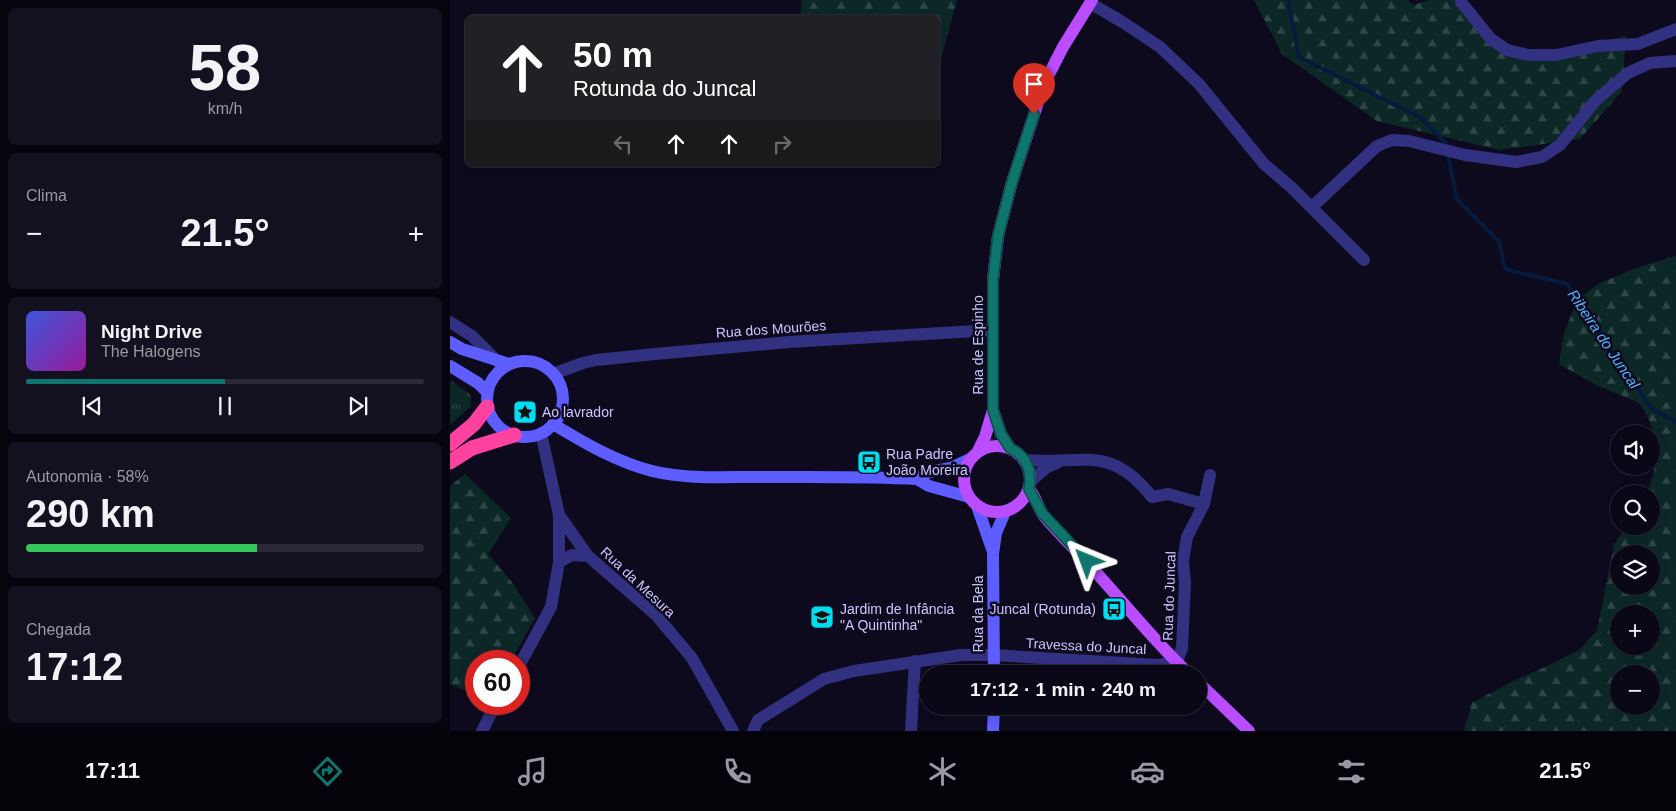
<!DOCTYPE html>
<html lang="pt">
<meta charset="utf-8">
<style>
:root{--surface:#0a0816;--page:#13111f;--text:#f1f3f6;--muted:#999aa1;--line:#2a2935;--accent:#0f766e}
body{margin:0;font-family:Arial,sans-serif;background:var(--page);color:var(--text);height:100vh;display:flex;flex-direction:column;font-size:19px;white-space:nowrap}
*{box-sizing:border-box;margin:0}
p{font-size:16px;color:var(--muted)}
.icon{flex:none;width:28px;height:28px;fill:none;stroke:currentColor;stroke-width:2;stroke-linecap:round;stroke-linejoin:round}
.map{position:relative;flex:1;overflow:hidden}
.details{display:flex;flex-direction:column;gap:8px;padding:8px;background:#06040c;width:450px}
.details>*{flex:none}
.banner{position:absolute;left:15px;top:15px;width:475px;height:152px;border-radius:8px;box-shadow:0 2px 8px #0003,0 0 0 1px var(--line);background:#202124;color:#fff;overflow:hidden}
.fabs{position:absolute;left:1160px;top:425px;display:grid;gap:10px}
.fabs a{display:grid;place-items:center;width:50px;height:50px;border-radius:50%;background:var(--surface);box-shadow:0 2px 8px #0003,0 0 0 1px var(--line);font-size:25px}
.speed{position:absolute;left:15px;top:650px;display:flex;gap:10px;font-size:25px;font-weight:700;text-align:center}
.speed>*{display:grid;place-content:center;width:65px;height:65px;border-radius:50%;background:var(--surface);box-shadow:0 2px 8px #0003,0 0 0 1px var(--line);line-height:1}
.speed .limit{border:8px solid #d22;background:#fff;color:#111}
.pin{position:absolute;display:grid;place-items:center;width:42px;height:42px;color:#fff;margin:-51px -21px;border-radius:50% 50% 50% 0;rotate:-45deg;box-shadow:0 0 5px #0007}
.pin .icon{rotate:45deg}
.me{position:absolute;width:55px;margin:-28px;rotate:316deg;stroke-linejoin:round;filter:drop-shadow(0 0 4px #0008)}
.turn{display:flex;align-items:center;gap:18px;height:105px;padding:0 25px;font-size:22px}
.turn .icon{width:65px;height:65px;stroke-width:2.5}
.turn b{display:block;font-size:35px;line-height:42px}
.lanes{display:flex;align-items:center;height:48px;padding:0 25px;background:#0003;justify-content:center;gap:25px;direction:ltr}
.lanes .off{opacity:.35}
.big{font-size:38px;font-weight:600;line-height:1.1}
.details .tile{flex:1;display:flex;flex-direction:column;justify-content:center;gap:8px;min-width:0;padding:0 18px;border-radius:8px;background:var(--page)}
.details .dial{align-items:center;gap:0}
.dial b{font-size:65px;line-height:1}
.song{display:flex;align-items:center;gap:15px}
.cover{width:60px;height:60px;border-radius:8px;background:linear-gradient(135deg,hsl(230 70% 55%),hsl(300 70% 35%))}
.played{height:5px;border-radius:2px;background:linear-gradient(90deg,var(--accent) 50%,var(--line) 50%)}
.keys{display:flex;justify-content:space-around;direction:ltr}
.heat{display:flex;justify-content:space-between;align-items:center;font-size:28px;direction:ltr}
.charge{height:8px;border-radius:4px;background:linear-gradient(90deg,#34c759 58%,var(--line) 0)}
.trip{position:absolute;left:469px;top:665px;width:288px;height:50px;border-radius:25px;background:var(--surface);box-shadow:0 2px 8px #0003,0 0 0 1px var(--line);font-weight:600;line-height:50px;text-align:center}
.menu{display:flex;height:80px;justify-content:space-around;align-items:center;background:#040309;color:var(--muted)}
.menu .icon{width:35px;height:35px}
.menu .active{color:var(--accent)}
.menu b{font-size:22px;color:var(--text)}
main{display:flex;flex:1;min-height:0}
.map>svg:first-child{display:block}
.grass{fill:url(#grass-tufts)}
.forest{fill:url(#forest-firs);fill-rule:evenodd}
.lines{fill:none;stroke-linecap:round;stroke-linejoin:round}
.stream{stroke:#051a3c;stroke-width:4}
.street{stroke:#323081;stroke-width:12}
.secondary{stroke:#5e5dff;stroke-width:12}
.primary{stroke:#b94dff;stroke-width:12}
.highway{stroke:#ff41a0;stroke-width:15}
.route-casing{stroke:#0a4d48;stroke-width:12}
.route{stroke:#0f766e;stroke-width:9}
.labels{text-anchor:middle;dominant-baseline:central;stroke-width:5;stroke-linejoin:round;paint-order:stroke}
.street-label{font-size:14px;fill:#ccc6ff;stroke:#0d0a1e}
.poi-label{font-size:14px;fill:#ccc6ff;stroke:#0d0a1e;text-anchor:start}
.water-label{font-size:15px;font-style:italic;fill:#54b4ff;stroke:#0d0a1e}
</style>
<main>
<section class="details">
<div class="tile dial"><b>58</b><p>km/h</p></div>
<div class="tile"><p>Clima</p>
<div class="heat"><a>−</a><b class="big">21.5°</b><a>+</a></div>
</div>
<div class="tile">
<div class="song"><i class="cover"></i><div><b>Night Drive</b><p>The Halogens</p></div></div>
<div class="played"></div>
<div class="keys"><svg class="icon" aria-label="previous" viewBox="0 0 24 24"><path d="M18 5L8 12l10 7zM5 5v14"/></svg><svg class="icon" aria-label="pause" viewBox="0 0 24 24"><path d="M8 5v14M16 5v14"/></svg><svg class="icon" aria-label="next" viewBox="0 0 24 24"><path d="M6 5l10 7-10 7zM19 5v14"/></svg></div>
</div>
<div class="tile"><p>Autonomia · 58%</p><b class="big">290 km</b><div class="charge"></div></div>
<div class="tile"><p>Chegada</p><b class="big">17:12</b></div>
</section>
<div class="map">
<svg width="1226" height="731" viewBox="0 0 1226 731">
<defs>
<pattern id="grass-tufts" width="24" height="20" patternUnits="userSpaceOnUse" patternTransform="scale(1.25)"><rect width="24" height="20" fill="#0c2826"/><path d="M3 7l-1-3M5 7V3M7 7l1-3M15 17l-1-3M17 17v-4M19 17l1-3" fill="none" stroke="#2e4647"/></pattern>
<pattern id="forest-firs" width="22" height="20" patternUnits="userSpaceOnUse" patternTransform="scale(1.25)"><rect width="22" height="20" fill="#0c2826"/><path d="M5 1l3.5 6h-7zM16 11l3.5 6h-7z" fill="#2e4647"/></pattern>
</defs>
<rect width="100%" height="100%" fill="#0d0a1e"/>
<!-- grass -->
<path class="grass" d="M0 380 21 395 20 407 0 425Z"/>
<!-- forest -->
<path class="forest" d="M352 0H507L488 70V18L350 17Z
M804 0H958L963 5 980 0H1007L1063 53 1117 50 1176 36 1172 91 1130 139 1050 150 927 121 832 54Z
M1226 256V731H1015L1014 730 1022 703 1067 679 1091 669 1129 650 1147 631 1164 545 1176 526H1201V494H1196L1203 476 1207 452 1200 422 1190 403 1148 386 1109 364 1114 333 1128 299 1150 283 1189 267ZM1169 554H1201V586H1169ZM1169 614H1201V646H1169ZM1169 674H1201V706H1169Z
M15 474 61 518 38 554 61 581 85 618 61 661H26V695L0 684V486Z"/>
<g class="lines">
<!-- stream -->
<path class="stream" d="M838 0 849 57 971 118 996 143
M998 156 1007 199 1049 241 1055 269 1117 284 1201 408 1226 422"/>
<!-- street -->
<path class="street" d="M1011 2 1041 39 1057 50 1078 55H1106L1148 46 1188 44 1226 29
M640 3 674 23 710 47 749 84 814 164 841 187 914 260
M862 207 927 146 942 140 959 141 1015 155 1066 162 1092 157 1110 145 1145 101 1178 73 1200 63 1226 61
M0 322 22 336 47 361
M103 374 133 363 146 360 205 354 339 342 543 330
M575 460C633 465 659 443 702 497L718 494 754 504
M581 481 597 467 607 463
M109 515 138 556 206 615 242 658 283 731
M109 562 122 555 138 556
M69 666 101 607 109 562V515L91 433
M32 731 46 704
M303 731 308 720 374 679 404 671 511 655H543L707 665 727 662 732 648 735 583 733 561 737 537 754 504 760 475
M461 731 465 661"/>
<!-- secondary -->
<path class="secondary" d="M0 342 12 349 59 364
M37 399a38 38 0 1 1 76 0a38 38 0 1 1-76 0Z
M0 366 28 383 37 392
M103 424C134 443 167 462 202 471 235 479 271 477 304 477 359 477 413 476 467 479L479 486 519 497
M467 479 479 472 501 468 520 459
M527 506 542 549
M544 674 543 554 546 533 555 512
M543 731 544 706"/>
<!-- primary -->
<path class="primary" d="M514 479a33 33 0 1 1 66 0a33 33 0 1 1-66 0Z
M560 448 551 434 543 410V280L548 236 562 182 594 84 613 47 642 0
M528 451 535 437 543 410
M579 489C586 497 588 508 594 516 612 537 633 557 651 578 680 610 707 644 739 674
M748 682 799 731"/>
<!-- highway -->
<path class="highway" d="M0 444 24 424 37 407
M0 462 22 448 64 435"/>
</g>
<g class="lines">
<!-- route casing -->
<g class="route-casing">
<path id="route" d="M584 114 562 182 548 236 543 280V410L551 434 560 448 568 453 575 460 579 470 580 481 579 489 592 513 637 561"/>
</g>
<!-- route -->
<use href="#route" class="route"/>
</g>
<!-- icons -->
<defs>
<g id="sight-square" transform="scale(1.25)"><rect x="-9" y="-9" width="18" height="18" rx="4" fill="#00def1" stroke="#0d0a1e"/><path d="M0-6L1.8-2.2L6-1.7L2.9 1.2L3.7 5.4L0 3.3L-3.7 5.4L-2.9 1.2L-6-1.7L-1.8-2.2Z" fill="#111"/></g>
<g id="bus-square" transform="scale(1.25)"><rect x="-9" y="-9" width="18" height="18" rx="4" fill="#00def1" stroke="#0d0a1e"/><path d="M-5-6H5V4H4V6H2V4H-2V6H-4V4H-5ZM-3.5-4V0h7V-4ZM-3.5 1.2v1.5H-2V1.2ZM2 1.2v1.5H3.5V1.2Z" fill="#111"/></g>
<g id="school-square" transform="scale(1.25)"><rect x="-9" y="-9" width="18" height="18" rx="4" fill="#00def1" stroke="#0d0a1e"/><path d="M0-5L7-2L0 1L-7-2ZM-4 1L0 2.5L4 1V4Q0 6-4 4Z" fill="#111"/></g>
</defs>
<g fill-rule="evenodd">
<use href="#sight-square" x="75" y="412"/>
<use href="#bus-square" x="419" y="462"/>
<use href="#bus-square" x="664" y="609"/>
<use href="#school-square" x="372" y="617"/>
</g>
<g class="labels">
<!-- street labels -->
<g class="street-label">
<text transform="translate(321 329) rotate(-4)">Rua dos Mourões</text>
<text transform="translate(528 345) rotate(-90)">Rua de Espinho</text>
<text transform="translate(188 582) rotate(43)">Rua da Mesura</text>
<text transform="translate(719 596) rotate(-88)">Rua do Juncal</text>
<text transform="translate(528 614) rotate(-90)">Rua da Bela</text>
<text transform="translate(636 646) rotate(3)">Travessa do Juncal</text>
</g>
<!-- poi labels -->
<g class="poi-label">
<text x="92" y="412">Ao lavrador</text>
<text x="436" y="454">Rua Padre<tspan x="436" dy="16">João Moreira</tspan></text>
<text x="390" y="609">Jardim de Infância<tspan x="390" dy="16">"A Quintinha"</tspan></text>
<text x="646" y="609" text-anchor="end">Juncal (Rotunda)</text>
</g>
<!-- water labels -->
<g class="water-label">
<text transform="translate(1154 339) rotate(56)">Ribeira do Juncal</text>
</g>
</g>
</svg>
<div class="fabs">
<a><svg class="icon" aria-label="sound" viewBox="0 0 24 24"><path d="M4 9h4l5-4v14l-5-4H4zM17 9q2 3 0 6"/></svg></a>
<a><svg class="icon" aria-label="search" viewBox="0 0 24 24"><circle cx="10" cy="10" r="6"/><path d="M15 15l6 6"/></svg></a>
<a><svg class="icon" aria-label="layers" viewBox="0 0 24 24"><path d="M12 4l9 5-9 5-9-5zM3 14l9 5 9-5"/></svg></a>
<a>+</a>
<a>−</a>
</div>
<div class="speed"><div class="limit">60</div></div>
<div class="pin" style="left:584px;top:114px;background:#d93025"><svg class="icon" aria-label="arrive" viewBox="0 0 24 24"><path d="M6 21V4h12l-3 4 3 4H6"/></svg></div>
<svg class="me" style="left:637px;top:561px" viewBox="-20 -20 40 40"><path d="M0-17L14 15 0 8-14 15z" fill="#0f766e" stroke="#fff" stroke-width="4"/></svg>
<div class="trip">17:12 · 1 min · 240 m</div>
<div class="banner">
<div class="turn"><svg class="icon" aria-label="ahead" viewBox="0 0 24 24"><path d="M12 20V5M6 11l6-6 6 6"/></svg><div><b>50 m</b>Rotunda do Juncal</div></div>
<div class="lanes"><svg class="icon off" aria-label="left" viewBox="0 0 24 24"><path d="M17 20v-9H6M10 6l-5 5 5 5"/></svg><svg class="icon" aria-label="ahead" viewBox="0 0 24 24"><path d="M12 20V5M6 11l6-6 6 6"/></svg><svg class="icon" aria-label="ahead" viewBox="0 0 24 24"><path d="M12 20V5M6 11l6-6 6 6"/></svg><svg class="icon off" aria-label="right" viewBox="0 0 24 24"><path d="M7 20v-9h11M14 6l5 5-5 5"/></svg></div>
</div>
</div>
</main>
<nav class="menu">
<b>17:11</b>
<svg class="icon active" aria-label="directions" viewBox="0 0 24 24"><path d="M12 3l9 9-9 9-9-9zM9 14v-3h6M13 9l2 2-2 2"/></svg>
<svg class="icon" aria-label="music" viewBox="0 0 24 24"><path d="M9 18V5l10-2v13"/><circle cx="6" cy="18" r="3"/><circle cx="16" cy="16" r="3"/></svg>
<svg class="icon" aria-label="phone" viewBox="0 0 24 24"><path d="M5 4h4l2 5-3 2q2 4 5 5l2-3 5 2v4C11 20 4 13 5 4z"/></svg>
<svg class="icon" aria-label="climate" viewBox="0 0 24 24"><path d="M12 3v18M4 7l16 10M4 17L20 7"/></svg>
<svg class="icon" aria-label="car" viewBox="0 0 24 24"><path d="M5 17H2v-5l4-1 3-4h7l3 4 3 1v5h-3M9 17h6M6 11h13"/><circle cx="7" cy="17" r="2"/><circle cx="17" cy="17" r="2"/></svg>
<svg class="icon" aria-label="filters" viewBox="0 0 24 24"><path d="M4 7h16M4 17h16"/><circle cx="9" cy="7" r="2"/><circle cx="15" cy="17" r="2"/></svg>
<b>21.5°</b>
</nav>
